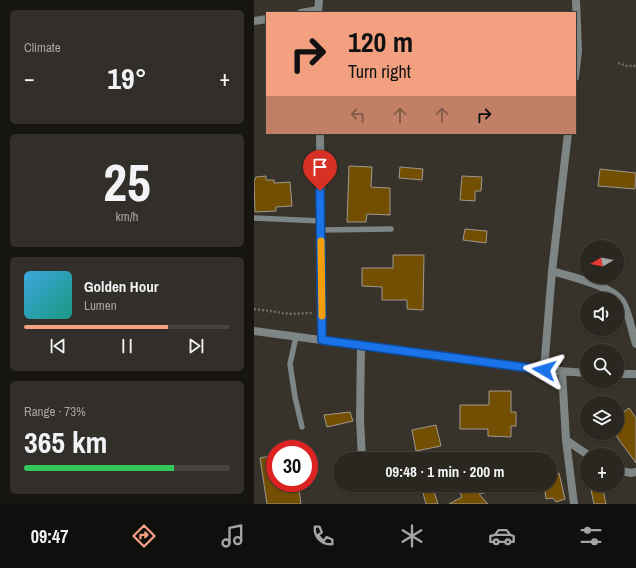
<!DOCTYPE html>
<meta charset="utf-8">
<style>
:root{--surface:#2a2620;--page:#322e29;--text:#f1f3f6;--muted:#a5a5a5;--line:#46433e;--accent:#f2a080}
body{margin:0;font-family:"Archivo Narrow",sans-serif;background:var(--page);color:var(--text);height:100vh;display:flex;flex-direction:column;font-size:15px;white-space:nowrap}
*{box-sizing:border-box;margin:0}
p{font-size:13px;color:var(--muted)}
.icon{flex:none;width:22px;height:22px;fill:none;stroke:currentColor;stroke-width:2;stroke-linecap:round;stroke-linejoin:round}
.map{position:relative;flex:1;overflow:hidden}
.sheet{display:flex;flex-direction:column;gap:10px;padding:10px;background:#171512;width:254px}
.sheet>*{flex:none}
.top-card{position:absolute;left:12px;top:12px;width:310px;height:122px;border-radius:0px;box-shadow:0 1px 3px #0004,0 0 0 1px var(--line);background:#f2a080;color:#111;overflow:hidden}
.needle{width:26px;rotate:260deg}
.controls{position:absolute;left:326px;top:240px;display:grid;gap:8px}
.controls a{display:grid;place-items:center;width:44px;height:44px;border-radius:50%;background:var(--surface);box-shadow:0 1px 3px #0004,0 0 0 1px var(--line);font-size:20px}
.speed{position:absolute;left:12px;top:440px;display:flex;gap:8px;font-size:20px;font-weight:700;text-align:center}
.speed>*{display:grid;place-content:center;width:52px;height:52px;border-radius:50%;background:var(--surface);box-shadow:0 1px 3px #0004,0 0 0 1px var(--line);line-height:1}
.speed .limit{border:6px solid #d22;background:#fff;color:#111}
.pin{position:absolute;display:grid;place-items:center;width:34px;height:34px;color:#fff;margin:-41px -17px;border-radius:50% 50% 50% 0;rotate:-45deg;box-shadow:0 0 4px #0007}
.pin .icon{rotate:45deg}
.me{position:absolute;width:44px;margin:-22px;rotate:277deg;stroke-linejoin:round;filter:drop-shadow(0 0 3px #0008)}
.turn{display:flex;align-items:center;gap:14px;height:84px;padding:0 16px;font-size:18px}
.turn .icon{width:52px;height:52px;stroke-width:2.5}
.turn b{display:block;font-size:28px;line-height:34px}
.lanes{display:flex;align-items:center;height:38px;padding:0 16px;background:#0003;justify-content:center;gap:20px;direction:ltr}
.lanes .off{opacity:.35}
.big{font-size:30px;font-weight:800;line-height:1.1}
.sheet .widget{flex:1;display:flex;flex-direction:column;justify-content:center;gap:6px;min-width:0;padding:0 14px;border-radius:6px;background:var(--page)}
.sheet .dial{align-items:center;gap:0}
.dial b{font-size:52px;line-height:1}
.song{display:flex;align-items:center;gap:12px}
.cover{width:48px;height:48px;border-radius:6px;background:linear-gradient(135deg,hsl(200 70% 55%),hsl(170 70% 35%))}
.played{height:4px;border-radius:2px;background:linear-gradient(90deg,var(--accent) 70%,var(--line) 70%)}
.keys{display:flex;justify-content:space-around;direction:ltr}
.heat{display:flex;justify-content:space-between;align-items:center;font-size:22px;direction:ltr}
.charge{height:6px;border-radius:3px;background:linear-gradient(90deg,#34c759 73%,var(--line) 0)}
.trip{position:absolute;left:79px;top:452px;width:224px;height:40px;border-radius:20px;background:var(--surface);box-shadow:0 1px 3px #0004,0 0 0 1px var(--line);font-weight:800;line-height:40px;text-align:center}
.tabs{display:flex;height:64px;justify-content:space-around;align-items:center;background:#110f0d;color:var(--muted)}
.tabs .icon{width:28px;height:28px}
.tabs .selected{color:var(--accent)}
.tabs b{font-size:18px;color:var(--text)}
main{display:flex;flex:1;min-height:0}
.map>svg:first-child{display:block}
.building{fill:#734f03;stroke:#9f988e}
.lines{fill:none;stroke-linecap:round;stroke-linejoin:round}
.path{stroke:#716c65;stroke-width:2.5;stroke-dasharray:2 2;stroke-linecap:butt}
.service{stroke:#7e8585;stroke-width:5.5}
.minor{stroke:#7e8585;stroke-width:8}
.route-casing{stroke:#114b97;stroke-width:10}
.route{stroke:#1a73e8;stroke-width:7}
.slow{stroke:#f59e0b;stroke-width:7}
</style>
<main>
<section class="sheet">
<div class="widget"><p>Climate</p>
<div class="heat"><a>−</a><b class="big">19°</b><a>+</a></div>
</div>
<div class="widget dial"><b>25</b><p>km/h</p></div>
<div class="widget">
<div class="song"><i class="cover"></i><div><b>Golden Hour</b><p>Lumen</p></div></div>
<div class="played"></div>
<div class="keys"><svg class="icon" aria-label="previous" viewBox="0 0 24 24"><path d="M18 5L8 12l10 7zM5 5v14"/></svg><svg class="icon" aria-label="pause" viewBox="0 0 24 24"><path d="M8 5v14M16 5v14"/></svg><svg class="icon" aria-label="next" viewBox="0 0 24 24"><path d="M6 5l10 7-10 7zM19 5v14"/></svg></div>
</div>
<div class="widget"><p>Range · 73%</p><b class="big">365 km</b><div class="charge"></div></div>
</section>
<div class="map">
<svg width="382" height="504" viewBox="0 0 382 504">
<rect width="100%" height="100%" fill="#38332a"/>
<!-- building -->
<path class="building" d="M95 166 118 167 117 187 136 188V215L113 214 112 222H93Z
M146 167 169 169 168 180 145 178Z
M346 169 382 173 381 189 344 186Z
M12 176V180H20V183L36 182 38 206 22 207V211L1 212 0 181 2 177Z
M208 176 228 177 227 191H221V201L206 200Z
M211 229 233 231 232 243 209 240Z
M139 255H170L169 310 153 309V300H128V287L108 286V268H139Z
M235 391H257V412H262V426H257V437L234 436V429H206V405H235Z
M375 408 382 418V463L363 437V427L367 424 363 417Z
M96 412 99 421 73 427 70 415Z
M182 425 187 446 162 451 158 430Z
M21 455V483H44L47 504H13L6 458Z
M305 473 311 499 302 502 299 498 292 499 290 485H296V475Z
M167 485H178L184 504H172Z
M202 485H244V490L225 494 234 504H195L208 497Z
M336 485H348L352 504H340Z"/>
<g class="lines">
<!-- path -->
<path class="path" d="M364 63 373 66H382
M0 309 38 314 58 313"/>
<!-- service -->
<path class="service" d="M0 218 67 221
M67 230 137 229
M42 337 36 364 41 397 48 427"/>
<!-- minor -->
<path class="minor" d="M47 13 64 10
M64 13 65 0
M0 21 13 19
M321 77 324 51 322 0
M66 133 68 340
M298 271C317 277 362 286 370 305 376 318 378 332 382 344
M0 331 290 370 333 373
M107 345 106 419 108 459
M290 370 298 271 314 133
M308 371 312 440 320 504
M363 374H382
M312 440 334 455
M363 470 377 473 382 472
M108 485 109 487"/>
</g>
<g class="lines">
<!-- route casing -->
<g class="route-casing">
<path id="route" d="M66 191 68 340 290 370"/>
</g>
<!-- route -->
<use href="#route" class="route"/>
<!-- slow -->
<path class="slow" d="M67 241 68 316"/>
</g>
</svg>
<div class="controls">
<a><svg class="needle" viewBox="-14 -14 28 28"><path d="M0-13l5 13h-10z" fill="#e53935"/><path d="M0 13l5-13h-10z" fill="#a5a5a5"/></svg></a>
<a><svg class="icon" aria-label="sound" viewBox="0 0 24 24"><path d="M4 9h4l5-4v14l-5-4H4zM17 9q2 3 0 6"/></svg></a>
<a><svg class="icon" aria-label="search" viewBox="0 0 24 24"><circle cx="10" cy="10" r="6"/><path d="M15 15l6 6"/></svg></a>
<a><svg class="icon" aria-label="layers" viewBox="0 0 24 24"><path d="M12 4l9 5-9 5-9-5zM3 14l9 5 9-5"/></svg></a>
<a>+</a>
</div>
<div class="speed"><div class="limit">30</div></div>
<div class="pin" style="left:66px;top:191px;background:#d93025"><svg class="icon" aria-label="arrive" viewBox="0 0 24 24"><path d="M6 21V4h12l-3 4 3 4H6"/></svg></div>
<svg class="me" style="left:290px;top:370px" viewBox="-20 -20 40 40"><path d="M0-17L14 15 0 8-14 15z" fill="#1a73e8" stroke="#fff" stroke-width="4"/></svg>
<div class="trip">09:48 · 1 min · 200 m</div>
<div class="top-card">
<div class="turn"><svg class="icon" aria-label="right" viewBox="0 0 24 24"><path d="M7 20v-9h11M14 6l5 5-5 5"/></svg><div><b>120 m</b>Turn right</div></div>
<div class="lanes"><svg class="icon off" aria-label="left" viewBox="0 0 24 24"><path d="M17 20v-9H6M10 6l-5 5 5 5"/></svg><svg class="icon off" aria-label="ahead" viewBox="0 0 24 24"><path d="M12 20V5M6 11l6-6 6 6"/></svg><svg class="icon off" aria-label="ahead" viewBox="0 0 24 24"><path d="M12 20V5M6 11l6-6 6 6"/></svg><svg class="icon" aria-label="right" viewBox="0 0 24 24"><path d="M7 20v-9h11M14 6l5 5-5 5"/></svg></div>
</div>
</div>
</main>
<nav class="tabs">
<b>09:47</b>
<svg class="icon selected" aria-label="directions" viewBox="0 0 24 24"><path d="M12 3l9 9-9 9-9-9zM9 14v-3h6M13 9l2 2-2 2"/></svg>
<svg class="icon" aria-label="music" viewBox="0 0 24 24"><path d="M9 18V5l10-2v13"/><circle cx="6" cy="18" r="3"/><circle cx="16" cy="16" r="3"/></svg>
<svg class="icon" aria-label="phone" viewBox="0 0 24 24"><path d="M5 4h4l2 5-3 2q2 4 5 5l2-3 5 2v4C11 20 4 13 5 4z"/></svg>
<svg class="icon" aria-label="climate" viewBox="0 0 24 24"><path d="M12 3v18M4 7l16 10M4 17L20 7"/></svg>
<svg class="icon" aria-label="car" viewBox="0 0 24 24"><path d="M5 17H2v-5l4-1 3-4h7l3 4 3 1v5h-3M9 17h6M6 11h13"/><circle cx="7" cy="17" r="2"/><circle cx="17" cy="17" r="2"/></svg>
<svg class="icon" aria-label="filters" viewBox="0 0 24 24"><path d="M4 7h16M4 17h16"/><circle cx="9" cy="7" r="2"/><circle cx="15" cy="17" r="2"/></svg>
</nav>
